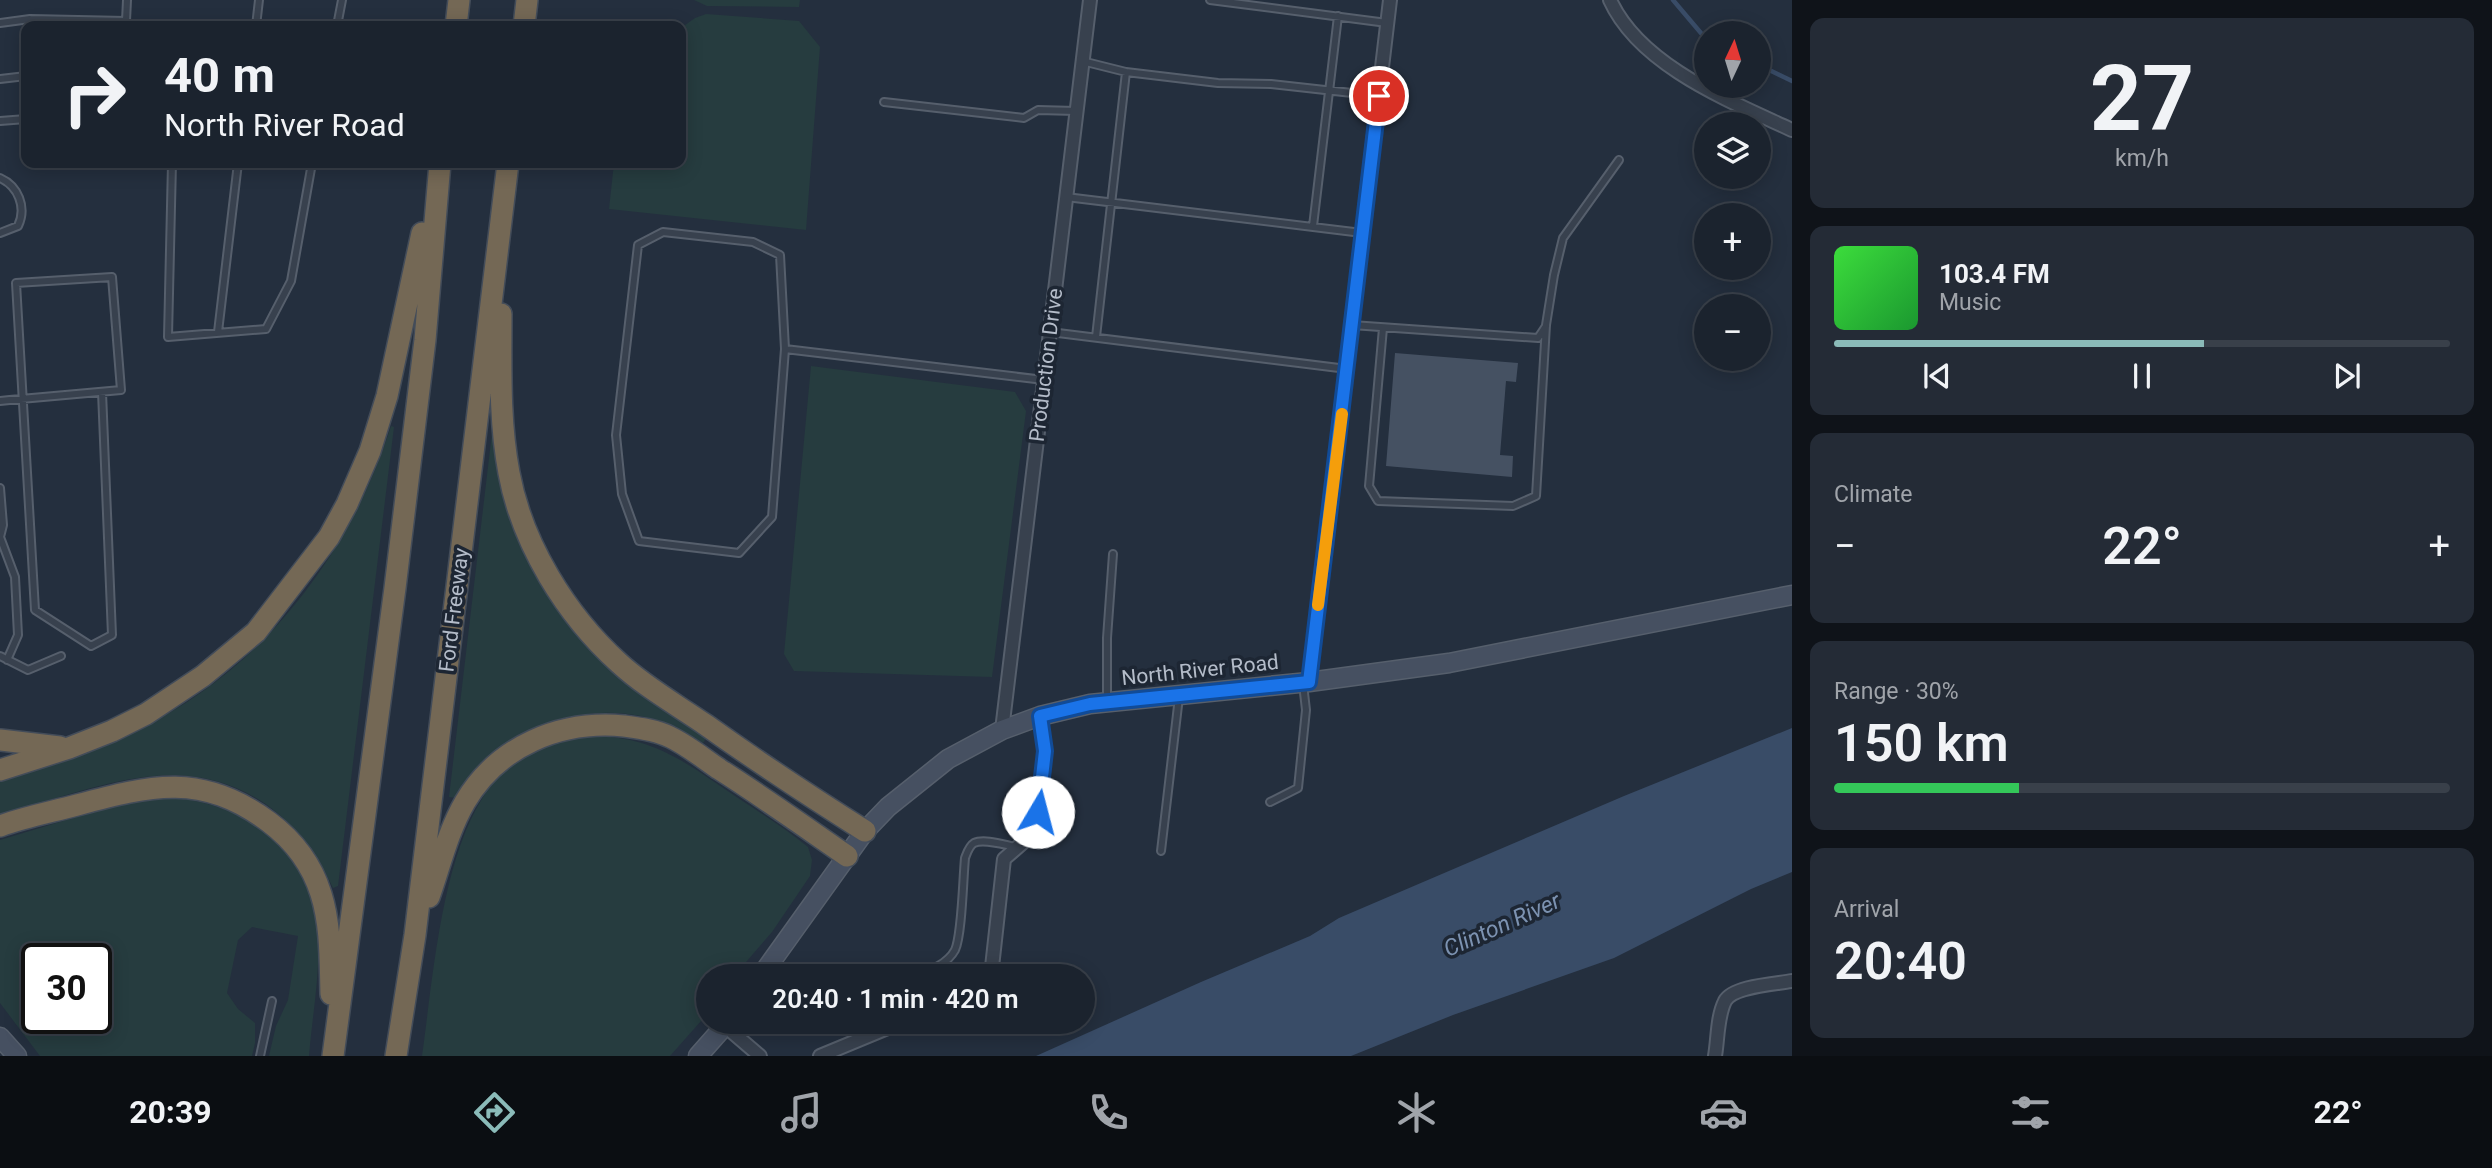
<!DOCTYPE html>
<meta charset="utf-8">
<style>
:root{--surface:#1b232e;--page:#242b36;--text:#f1f3f6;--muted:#a0a4aa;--line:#39404a;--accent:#8bbbb9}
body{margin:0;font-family:Roboto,sans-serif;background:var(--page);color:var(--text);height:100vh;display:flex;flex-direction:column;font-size:26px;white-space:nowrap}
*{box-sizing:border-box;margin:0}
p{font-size:23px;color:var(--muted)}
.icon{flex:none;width:38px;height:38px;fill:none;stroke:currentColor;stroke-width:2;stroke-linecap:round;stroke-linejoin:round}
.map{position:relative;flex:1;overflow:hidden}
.drawer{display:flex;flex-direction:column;gap:18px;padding:18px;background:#0f1319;width:700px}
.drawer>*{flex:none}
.guide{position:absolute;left:21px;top:21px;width:665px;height:147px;border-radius:14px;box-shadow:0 4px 18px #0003,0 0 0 2px var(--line);background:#1b232e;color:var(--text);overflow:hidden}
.needle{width:46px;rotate:4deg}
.buttons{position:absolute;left:1694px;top:21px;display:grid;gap:14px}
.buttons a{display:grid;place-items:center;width:77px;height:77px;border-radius:50%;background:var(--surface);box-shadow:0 4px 18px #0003,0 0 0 2px var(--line);font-size:35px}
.speed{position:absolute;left:21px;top:943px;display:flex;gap:14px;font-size:35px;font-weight:700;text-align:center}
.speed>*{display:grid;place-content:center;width:91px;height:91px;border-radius:50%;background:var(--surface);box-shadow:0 4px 18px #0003,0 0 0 2px var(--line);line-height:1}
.speed .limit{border:4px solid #111;border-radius:10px;background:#fff;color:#111}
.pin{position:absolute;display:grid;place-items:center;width:60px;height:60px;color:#fff;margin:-30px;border:4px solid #fff;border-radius:50%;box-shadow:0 2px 7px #0007}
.me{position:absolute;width:77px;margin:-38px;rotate:8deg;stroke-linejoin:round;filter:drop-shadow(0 0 5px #0008)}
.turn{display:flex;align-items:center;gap:24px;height:147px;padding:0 28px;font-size:32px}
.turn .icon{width:91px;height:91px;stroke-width:2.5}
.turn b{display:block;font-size:49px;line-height:60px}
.big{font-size:52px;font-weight:600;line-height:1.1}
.drawer .card{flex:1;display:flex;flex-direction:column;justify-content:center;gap:10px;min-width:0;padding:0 24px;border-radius:14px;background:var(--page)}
.drawer .dial{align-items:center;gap:0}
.dial b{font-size:91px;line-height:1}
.song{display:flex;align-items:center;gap:21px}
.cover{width:84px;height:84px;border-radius:10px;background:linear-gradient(135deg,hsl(120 70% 55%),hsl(130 70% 35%))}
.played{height:7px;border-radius:4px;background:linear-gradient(90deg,var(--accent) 60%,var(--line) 60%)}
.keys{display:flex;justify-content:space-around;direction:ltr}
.heat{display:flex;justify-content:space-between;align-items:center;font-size:38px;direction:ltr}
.charge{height:10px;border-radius:5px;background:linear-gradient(90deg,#34c759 30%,var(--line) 0)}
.trip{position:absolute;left:696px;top:964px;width:399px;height:70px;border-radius:35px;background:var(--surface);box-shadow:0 4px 18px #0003,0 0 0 2px var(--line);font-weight:600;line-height:70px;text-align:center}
.tab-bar{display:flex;height:112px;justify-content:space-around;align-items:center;background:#0b0e12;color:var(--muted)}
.tab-bar .icon{width:49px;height:49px}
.tab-bar .selected{color:var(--accent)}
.tab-bar b{font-size:32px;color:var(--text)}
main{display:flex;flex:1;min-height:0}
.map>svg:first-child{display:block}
.green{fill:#263c3f;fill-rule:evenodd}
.water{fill:#394c67}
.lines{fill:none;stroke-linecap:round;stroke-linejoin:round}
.stream{stroke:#394c67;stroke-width:4.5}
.building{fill:#455162}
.lane-casing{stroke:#565f6c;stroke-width:10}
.street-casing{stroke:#565f6c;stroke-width:16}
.secondary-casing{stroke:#565f6c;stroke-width:21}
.highway-casing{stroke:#434c59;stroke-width:24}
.lane{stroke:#38414e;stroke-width:6}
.street{stroke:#38414e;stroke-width:12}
.secondary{stroke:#465061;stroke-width:18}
.highway{stroke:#746855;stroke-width:21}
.route-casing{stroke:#114b97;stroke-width:18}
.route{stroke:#1a73e8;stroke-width:12}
.slow{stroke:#f59e0b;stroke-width:12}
.labels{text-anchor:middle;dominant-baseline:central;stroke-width:7;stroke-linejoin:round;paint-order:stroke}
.street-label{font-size:21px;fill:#b4bcc9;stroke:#1d2633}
.water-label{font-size:23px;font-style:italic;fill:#7c92b1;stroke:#1d2633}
</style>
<main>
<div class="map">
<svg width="1792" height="1056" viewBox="0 0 1792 1056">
<rect width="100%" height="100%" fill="#242f3e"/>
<!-- green -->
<path class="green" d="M694 0H800L799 7 707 6Z
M706 14 799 21 820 47 806 230 609 209 614 163H681V28L695 18Z
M811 366 1015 392 1026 411 992 677 794 671 784 654Z
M391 426 394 427 338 886 333 888C297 811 233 766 145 777 96 783 47 802 0 815V779C46 762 95 748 140 728 262 671 351 552 391 426Z
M492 433H495L542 579 707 737 703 743C690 736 678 728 665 723 587 694 498 729 456 798L449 797Z
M597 736C658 738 690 766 738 798 762 814 786 829 808 847L812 860 810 876 772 932 734 976H709V1012L670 1056H422C433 978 441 863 483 797 499 772 528 751 555 742 568 737 584 737 597 736Z
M167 797C228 801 299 835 314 901 325 951 313 1006 309 1056H269L276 1026 288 1000 298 936 252 927 238 940 227 993 238 1009 255 1023V1043L252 1056H40L0 1003V840L109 807ZM37 959H96V1018H37Z"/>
<!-- water -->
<path class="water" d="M1792 728V872L1751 889 1614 958 1453 1015 1351 1056H1036L1201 982 1310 936 1339 918 1624 796Z"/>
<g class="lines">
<!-- stream -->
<path class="stream" d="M1673 0 1706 39
M1759 65 1792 81"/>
</g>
<!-- building -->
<path class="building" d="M1395 353 1518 363 1516 382 1506 381 1500 455 1513 456 1512 477 1386 466Z"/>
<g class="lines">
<!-- lane casing -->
<g class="lane-casing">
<path id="lane" d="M1210 0 1387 23
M30 19 126 21V26
M126 21 127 0
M0 23 30 19V26
M256 26 259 0
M337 26 342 0
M1082 61 1126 72 1218 83 1271 84 1379 96
M0 79 26 76
M884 102 1024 118 1038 110 1076 111
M0 121 26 119
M172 163 168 337 266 329 291 281 312 163
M0 178C18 186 27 207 18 226L0 233
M1066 197 1362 233
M1313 226 1338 16
M1352 325 1538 338 1546 326
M1383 328 1369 486 1378 501 1513 506 1536 496 1546 325 1554 275 1563 238 1619 160
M218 332 238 163
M1050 332 1347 369
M1096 337 1126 72
M785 349 772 517 739 553 639 541 622 494 616 435 638 245 663 232 753 242 780 255 785 349 1044 380
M0 401C40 397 80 394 121 390L112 277 16 283 35 610 91 646 112 635 102 392
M0 488 3 525 0 537
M0 537 15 577 18 635 7 660
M0 656 28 670 61 656
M1107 700V638L1113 554
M1270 802 1298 788 1306 710 1303 684
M1161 851 1179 697
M914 976C928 971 947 965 955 950 962 935 963 878 965 858 967 853 969 846 974 843 984 838 1005 845 1016 847
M260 1056 272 1001"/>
</g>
<!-- street casing -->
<g class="street-casing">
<path id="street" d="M1610 0C1640 66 1730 101 1792 130
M1309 682 1390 0
M1002 730 1090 0
M991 976 1004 859 1035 832 1045 751 1040 716
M725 1026 760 1056
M820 1056 902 1022
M1715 1056C1718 1039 1717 1017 1725 1001 1733 986 1776 984 1792 981"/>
</g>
<!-- secondary casing -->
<g class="secondary-casing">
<path id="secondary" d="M761 976 865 831 888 807 948 759 1002 730 1040 716 1090 704 1309 682 1449 663 1792 595
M0 1037 17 1056
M698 1056 728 1022"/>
</g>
<!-- highway casing -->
<g class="highway-casing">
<path id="highway" d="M456 26 459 0
M524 26 527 0
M501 314C501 367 499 420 509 473 522 544 566 615 619 663 645 687 677 705 706 725 758 762 811 797 865 831
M0 740 60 747
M0 770 69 748 112 731 146 714 203 676 256 632 329 537 347 504 370 451 387 396 422 233
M0 826C25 817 51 812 77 805 151 785 202 772 269 822 293 840 312 865 321 894 331 926 330 960 331 994
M429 897C440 866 448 831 465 802 498 746 560 720 624 726 639 728 656 730 670 737 687 745 703 758 719 769 763 797 805 827 847 856
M333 1056 395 588 425 340 440 163
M396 1056 415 935 508 163"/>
</g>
<!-- lane -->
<use href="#lane" class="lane"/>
<!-- street -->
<use href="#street" class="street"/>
<!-- secondary -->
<use href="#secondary" class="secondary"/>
<!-- highway -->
<use href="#highway" class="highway"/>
</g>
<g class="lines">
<!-- route casing -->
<g class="route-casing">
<path id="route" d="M1038 812 1045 751 1040 716 1090 704 1309 682 1379 96"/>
</g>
<!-- route -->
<use href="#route" class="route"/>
<!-- slow -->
<path class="slow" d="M1318 605 1342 414"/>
</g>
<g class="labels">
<!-- street labels -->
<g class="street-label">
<text transform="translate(1046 365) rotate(-83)">Production Drive</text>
<text transform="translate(454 610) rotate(-83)">Ford Freeway</text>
<text transform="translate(1200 670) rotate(-6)">North River Road</text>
</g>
<!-- water labels -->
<g class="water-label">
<text transform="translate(1502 925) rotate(-24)">Clinton River</text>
</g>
</g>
</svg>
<div class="buttons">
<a><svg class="needle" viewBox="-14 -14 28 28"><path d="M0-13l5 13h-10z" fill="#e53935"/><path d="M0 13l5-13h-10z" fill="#a0a4aa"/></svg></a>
<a><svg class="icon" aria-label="layers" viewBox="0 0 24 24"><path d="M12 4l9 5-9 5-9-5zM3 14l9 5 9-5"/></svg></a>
<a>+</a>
<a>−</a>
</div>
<div class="speed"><div class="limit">30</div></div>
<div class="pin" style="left:1379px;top:96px;background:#d93025"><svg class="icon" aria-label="arrive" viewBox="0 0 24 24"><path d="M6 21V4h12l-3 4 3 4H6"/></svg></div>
<svg class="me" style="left:1038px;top:812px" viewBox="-20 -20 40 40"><circle r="19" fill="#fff"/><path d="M0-13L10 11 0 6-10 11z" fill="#1a73e8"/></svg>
<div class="trip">20:40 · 1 min · 420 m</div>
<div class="guide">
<div class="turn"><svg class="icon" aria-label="right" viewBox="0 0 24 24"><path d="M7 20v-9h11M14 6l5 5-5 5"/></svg><div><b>40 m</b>North River Road</div></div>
</div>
</div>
<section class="drawer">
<div class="card dial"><b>27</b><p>km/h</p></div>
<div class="card">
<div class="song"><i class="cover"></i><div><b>103.4 FM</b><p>Music</p></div></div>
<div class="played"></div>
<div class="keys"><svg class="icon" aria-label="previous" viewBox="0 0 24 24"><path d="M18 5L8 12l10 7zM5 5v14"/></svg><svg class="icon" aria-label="pause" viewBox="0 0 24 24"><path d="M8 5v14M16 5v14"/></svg><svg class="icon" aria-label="next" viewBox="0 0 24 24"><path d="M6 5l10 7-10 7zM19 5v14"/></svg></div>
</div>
<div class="card"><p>Climate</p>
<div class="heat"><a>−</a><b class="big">22°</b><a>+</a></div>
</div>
<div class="card"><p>Range · 30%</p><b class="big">150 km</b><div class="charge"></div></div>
<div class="card"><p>Arrival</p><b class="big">20:40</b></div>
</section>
</main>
<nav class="tab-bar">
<b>20:39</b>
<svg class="icon selected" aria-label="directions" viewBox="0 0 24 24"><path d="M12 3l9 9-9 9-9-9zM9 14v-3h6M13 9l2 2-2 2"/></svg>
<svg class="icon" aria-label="music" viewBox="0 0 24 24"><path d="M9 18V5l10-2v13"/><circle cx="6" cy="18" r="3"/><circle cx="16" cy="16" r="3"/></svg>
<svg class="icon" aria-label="phone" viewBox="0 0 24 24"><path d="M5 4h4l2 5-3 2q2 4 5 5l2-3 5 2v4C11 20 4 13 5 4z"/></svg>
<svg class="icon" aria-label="climate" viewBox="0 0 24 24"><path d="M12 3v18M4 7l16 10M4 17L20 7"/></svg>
<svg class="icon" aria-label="car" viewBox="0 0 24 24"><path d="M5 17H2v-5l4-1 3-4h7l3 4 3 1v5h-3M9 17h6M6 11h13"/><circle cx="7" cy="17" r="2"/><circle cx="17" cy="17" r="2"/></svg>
<svg class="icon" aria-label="filters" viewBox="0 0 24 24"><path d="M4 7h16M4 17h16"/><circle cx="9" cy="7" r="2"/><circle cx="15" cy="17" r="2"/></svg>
<b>22°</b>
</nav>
